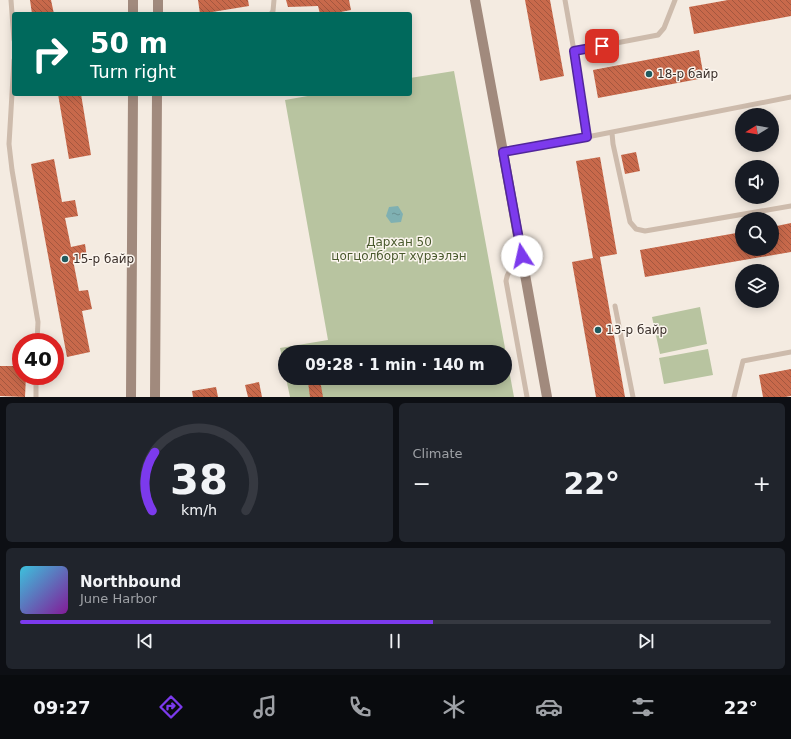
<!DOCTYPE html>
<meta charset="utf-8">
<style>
:root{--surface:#171b24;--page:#20242c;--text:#f1f3f6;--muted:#9ea1a6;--line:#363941;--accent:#7c3aed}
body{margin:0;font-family:"DejaVu Sans",sans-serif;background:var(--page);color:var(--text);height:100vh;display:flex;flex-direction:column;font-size:15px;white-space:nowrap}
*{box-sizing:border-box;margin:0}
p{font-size:13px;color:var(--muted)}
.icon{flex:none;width:22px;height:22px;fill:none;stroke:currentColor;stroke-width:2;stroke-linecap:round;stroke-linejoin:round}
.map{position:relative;height:397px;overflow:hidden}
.details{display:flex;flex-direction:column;gap:6px;padding:6px;background:#0d0f14;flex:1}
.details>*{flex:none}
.guide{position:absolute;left:12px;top:12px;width:400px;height:84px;border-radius:4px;box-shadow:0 2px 10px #0003;background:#00695c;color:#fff;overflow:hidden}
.needle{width:26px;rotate:259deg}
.tools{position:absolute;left:735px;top:108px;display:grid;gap:8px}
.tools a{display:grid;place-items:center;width:44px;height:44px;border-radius:50%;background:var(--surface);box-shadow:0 2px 10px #0003;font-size:20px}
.speed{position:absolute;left:12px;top:333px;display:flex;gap:8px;font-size:20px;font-weight:700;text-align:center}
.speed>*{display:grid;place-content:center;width:52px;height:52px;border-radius:50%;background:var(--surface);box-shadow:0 2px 10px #0003;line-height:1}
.speed .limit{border:6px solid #d22;background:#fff;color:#111}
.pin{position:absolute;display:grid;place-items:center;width:34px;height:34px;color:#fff;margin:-17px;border-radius:8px;box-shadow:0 2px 6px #0006}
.me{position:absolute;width:44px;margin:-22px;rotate:350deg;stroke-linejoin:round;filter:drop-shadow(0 0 3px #0008)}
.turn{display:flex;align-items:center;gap:14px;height:84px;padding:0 12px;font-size:18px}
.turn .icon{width:52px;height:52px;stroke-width:2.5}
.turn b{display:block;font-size:28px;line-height:34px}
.big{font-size:30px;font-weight:700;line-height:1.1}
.details .tile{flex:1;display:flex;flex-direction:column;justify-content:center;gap:6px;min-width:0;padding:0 14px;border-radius:6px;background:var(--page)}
.details .dial{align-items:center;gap:0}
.dial svg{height:104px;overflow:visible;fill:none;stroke:var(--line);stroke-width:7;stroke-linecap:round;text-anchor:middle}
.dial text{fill:var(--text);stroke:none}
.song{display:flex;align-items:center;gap:12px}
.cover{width:48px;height:48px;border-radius:6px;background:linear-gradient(135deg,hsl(190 70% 55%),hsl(290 70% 35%))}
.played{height:4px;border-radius:2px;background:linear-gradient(90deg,var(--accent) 55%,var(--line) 55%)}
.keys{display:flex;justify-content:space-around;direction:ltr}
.heat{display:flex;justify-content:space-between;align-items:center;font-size:22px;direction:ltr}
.details .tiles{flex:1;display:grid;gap:6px;grid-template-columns:1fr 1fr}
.tile:last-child{grid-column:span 2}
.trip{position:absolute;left:278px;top:345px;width:234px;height:40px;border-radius:20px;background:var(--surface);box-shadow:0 2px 10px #0003;font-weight:700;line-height:40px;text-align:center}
.tabs{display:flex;height:64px;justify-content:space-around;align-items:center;background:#090b0e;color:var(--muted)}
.tabs .icon{width:28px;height:28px}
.tabs .selected{color:var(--accent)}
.tabs b{font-size:18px;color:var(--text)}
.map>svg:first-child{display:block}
.park{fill:#b8c4a0}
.water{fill:url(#water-ripples)}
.building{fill:url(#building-back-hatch)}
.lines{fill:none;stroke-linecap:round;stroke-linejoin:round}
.lane{stroke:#cdbbac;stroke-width:5}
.secondary{stroke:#a18a7d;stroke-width:10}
.route-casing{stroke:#51269a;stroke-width:10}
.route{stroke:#7c3aed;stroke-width:7}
.poi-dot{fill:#1f5a5e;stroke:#fbf5ee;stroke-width:1.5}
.labels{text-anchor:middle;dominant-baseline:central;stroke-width:3;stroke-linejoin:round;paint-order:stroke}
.poi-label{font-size:12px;fill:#3b302b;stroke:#fbf5ee;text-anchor:start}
.park-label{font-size:12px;fill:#4a5a2e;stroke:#fbf5ee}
</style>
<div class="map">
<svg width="791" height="397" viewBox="0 0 791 397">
<defs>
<pattern id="water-ripples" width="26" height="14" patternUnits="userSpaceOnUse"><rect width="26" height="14" fill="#7fb0b2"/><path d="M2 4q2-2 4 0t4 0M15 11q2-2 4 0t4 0" fill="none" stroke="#699091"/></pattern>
<pattern id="building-back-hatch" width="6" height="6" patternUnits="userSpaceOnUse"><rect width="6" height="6" fill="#c8694b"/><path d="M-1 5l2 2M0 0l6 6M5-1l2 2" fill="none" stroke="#a4573f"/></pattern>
</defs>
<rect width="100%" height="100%" fill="#f4ebe1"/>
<!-- park -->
<path class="park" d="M454 71 514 397H290L286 378H505V352H285V371L280 348 328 340 285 100 319 94H410V78Z
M700 307 707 344 660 354 652 317Z
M708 349 713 375 664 384 659 358Z"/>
<!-- water -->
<path class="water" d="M398 206 403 214 401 222 391 223 386 216 389 207Z"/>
<!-- building -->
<path class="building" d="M30 0H51L54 14H32Z
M198 0H248L249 6 200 14Z
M286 0H349L351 10 330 14H320L318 6 288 7Z
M525 0H550L564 76 540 81Z
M728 0H791V16L694 34 689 7Z
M699 50 704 78 598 98 593 70Z
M58 94H81L91 155 69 159Z
M636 152 640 171 625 174 621 155Z
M600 157 617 254 600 257 625 397H596L572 262 593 258 576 161Z
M54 159 62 202 75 200 78 216 65 218 71 247 85 244 87 258 73 260 79 291 88 290 92 309 82 311 90 352 67 357 31 164Z
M791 223V252L645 277 640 250 742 232V249H772V227Z
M0 366H21V376H26L25 397 0 396Z
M791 369V396L785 397H763L759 375Z
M320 380 323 397H310L308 382Z
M259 382 262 397H248L245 385Z
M216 387 218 397H193L192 391Z"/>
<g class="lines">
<!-- lane -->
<path class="lane" d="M11 0 14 40
M565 0 574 51
M271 14 273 11 274 0
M14 60 9 144 12 170 38 322 37 342
M612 133 613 144 630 222 636 229 645 231 791 206
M587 137 791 97
M503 152 587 137 574 51 658 35 664 28 675 0
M521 257C515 264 507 271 506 281L527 397
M615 306 633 397
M36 397V376
M734 397 743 361 791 352"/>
<!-- secondary -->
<path class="secondary" d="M475 0 503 152 547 397
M133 14V0
M158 14V0
M131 397 133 94
M155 397 157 94"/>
</g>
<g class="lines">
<!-- route casing -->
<g class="route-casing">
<path id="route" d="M522 256 503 152 587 137 574 51 602 46"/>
</g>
<!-- route -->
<use href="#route" class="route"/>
</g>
<!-- markers -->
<g class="poi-dot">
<circle cx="649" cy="74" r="4"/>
<circle cx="65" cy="259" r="4"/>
<circle cx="598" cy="330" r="4"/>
</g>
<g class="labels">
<!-- poi labels -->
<g class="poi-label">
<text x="657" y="74">18-р байр</text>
<text x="73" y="259">15-р байр</text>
<text x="606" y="330">13-р байр</text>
</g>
<!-- park labels -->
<g class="park-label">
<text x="399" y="242">Дархан 50<tspan x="399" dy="14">цогцолборт хүрээлэн</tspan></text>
</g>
</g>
</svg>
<div class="tools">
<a><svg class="needle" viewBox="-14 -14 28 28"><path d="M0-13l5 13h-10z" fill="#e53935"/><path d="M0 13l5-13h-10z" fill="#9ea1a6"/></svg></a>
<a><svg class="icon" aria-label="sound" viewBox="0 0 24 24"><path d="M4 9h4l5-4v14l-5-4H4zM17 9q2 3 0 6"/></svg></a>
<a><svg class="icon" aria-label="search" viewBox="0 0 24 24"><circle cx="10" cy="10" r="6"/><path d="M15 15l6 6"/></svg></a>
<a><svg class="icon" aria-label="layers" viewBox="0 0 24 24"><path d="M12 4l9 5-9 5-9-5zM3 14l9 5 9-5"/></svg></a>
</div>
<div class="speed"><div class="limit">40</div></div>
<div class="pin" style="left:602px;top:46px;background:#d93025"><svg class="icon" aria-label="arrive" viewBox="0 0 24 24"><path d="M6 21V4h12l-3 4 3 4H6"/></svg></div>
<svg class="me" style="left:522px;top:256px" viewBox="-20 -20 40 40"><circle r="19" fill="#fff"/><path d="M0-13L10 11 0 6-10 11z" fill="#7c3aed"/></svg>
<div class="trip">09:28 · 1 min · 140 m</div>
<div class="guide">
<div class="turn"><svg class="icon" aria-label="right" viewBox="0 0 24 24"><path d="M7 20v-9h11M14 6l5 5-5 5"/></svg><div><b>50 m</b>Turn right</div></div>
</div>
</div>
<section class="details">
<div class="tiles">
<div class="tile dial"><svg viewBox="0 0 100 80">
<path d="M14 69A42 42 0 1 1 86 69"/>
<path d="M14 69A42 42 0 0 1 16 24" stroke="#7c3aed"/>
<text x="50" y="56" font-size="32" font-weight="700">38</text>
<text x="50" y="72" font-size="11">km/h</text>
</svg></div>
<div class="tile"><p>Climate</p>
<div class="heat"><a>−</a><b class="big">22°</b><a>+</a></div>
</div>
<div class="tile">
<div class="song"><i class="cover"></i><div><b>Northbound</b><p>June Harbor</p></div></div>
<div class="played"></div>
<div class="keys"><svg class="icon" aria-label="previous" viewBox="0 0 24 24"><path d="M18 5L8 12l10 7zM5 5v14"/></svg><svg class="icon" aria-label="pause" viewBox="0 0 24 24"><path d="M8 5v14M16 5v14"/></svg><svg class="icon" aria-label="next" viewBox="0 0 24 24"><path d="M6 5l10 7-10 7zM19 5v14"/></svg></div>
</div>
</div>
</section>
<nav class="tabs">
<b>09:27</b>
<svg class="icon selected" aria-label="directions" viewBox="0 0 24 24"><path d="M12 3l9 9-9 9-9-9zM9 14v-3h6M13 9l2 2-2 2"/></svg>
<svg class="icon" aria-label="music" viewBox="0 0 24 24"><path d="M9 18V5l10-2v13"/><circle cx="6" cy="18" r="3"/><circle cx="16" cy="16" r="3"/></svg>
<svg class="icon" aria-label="phone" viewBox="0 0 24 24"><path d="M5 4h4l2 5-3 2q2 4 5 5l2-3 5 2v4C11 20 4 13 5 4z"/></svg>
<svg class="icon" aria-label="climate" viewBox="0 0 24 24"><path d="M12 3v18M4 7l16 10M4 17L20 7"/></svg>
<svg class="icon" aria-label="car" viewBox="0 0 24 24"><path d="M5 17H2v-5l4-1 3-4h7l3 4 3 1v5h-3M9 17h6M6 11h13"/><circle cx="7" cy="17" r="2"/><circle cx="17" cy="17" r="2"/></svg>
<svg class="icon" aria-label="filters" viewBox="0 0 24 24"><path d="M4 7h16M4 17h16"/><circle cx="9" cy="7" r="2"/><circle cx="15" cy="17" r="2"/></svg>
<b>22°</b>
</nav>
